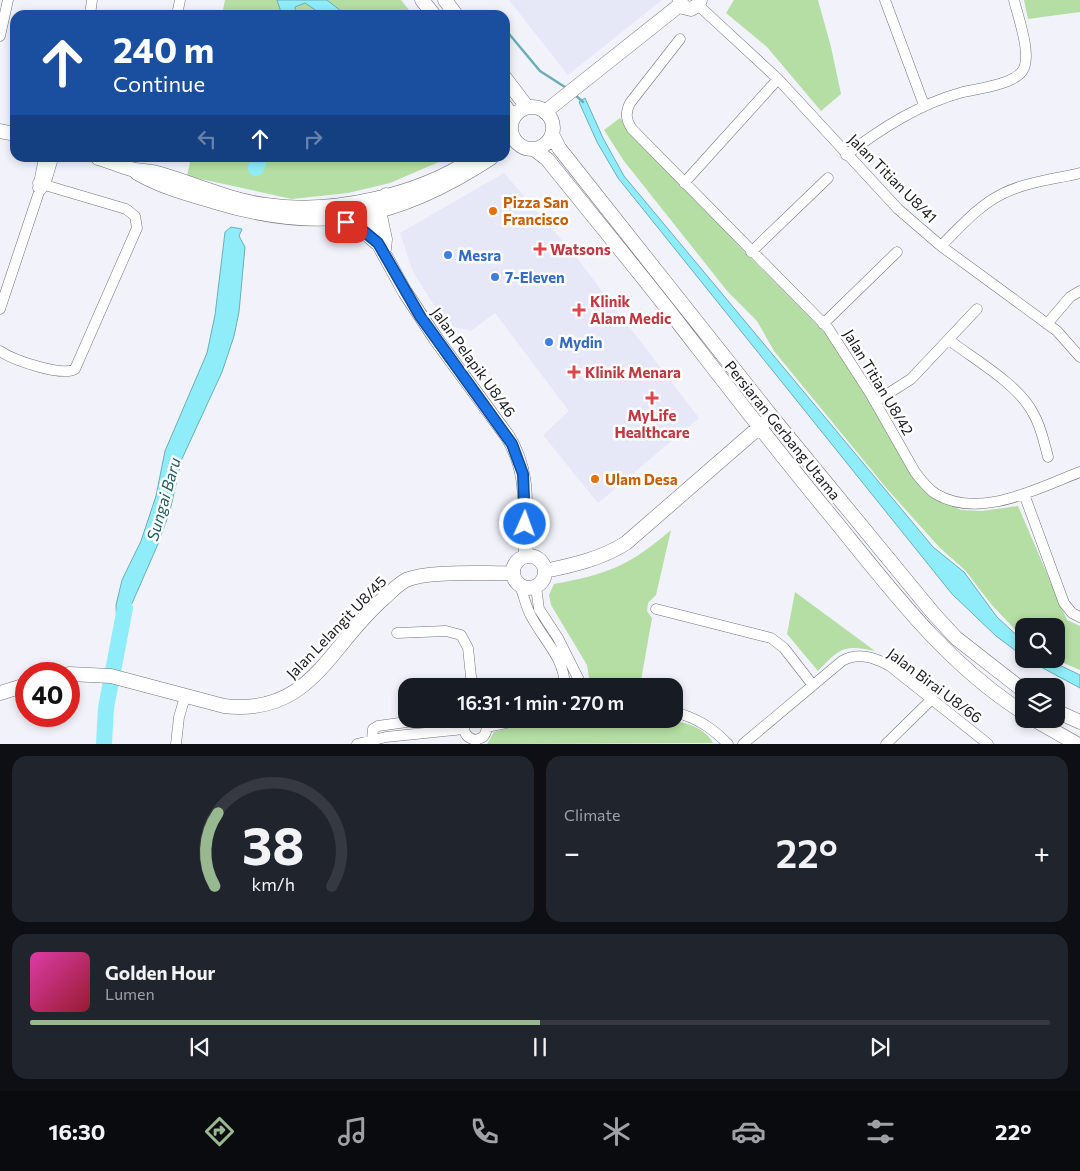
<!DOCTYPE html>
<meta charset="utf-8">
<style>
:root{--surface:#171b24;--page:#20242c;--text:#f1f3f6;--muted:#9ea1a6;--line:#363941;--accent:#98b88f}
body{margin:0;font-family:Commissioner,sans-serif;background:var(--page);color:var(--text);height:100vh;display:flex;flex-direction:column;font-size:19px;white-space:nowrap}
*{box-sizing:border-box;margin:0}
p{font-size:16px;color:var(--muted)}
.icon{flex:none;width:28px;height:28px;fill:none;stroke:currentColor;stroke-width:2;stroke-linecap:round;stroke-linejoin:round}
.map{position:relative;height:744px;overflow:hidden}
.details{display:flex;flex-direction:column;gap:12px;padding:12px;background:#0d0f14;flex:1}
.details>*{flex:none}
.guide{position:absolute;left:10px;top:10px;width:500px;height:152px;border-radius:15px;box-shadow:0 2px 8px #0003;background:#1a4fa0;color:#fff;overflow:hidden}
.fabs{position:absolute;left:1015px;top:618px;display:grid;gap:10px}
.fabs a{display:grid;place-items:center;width:50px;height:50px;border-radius:10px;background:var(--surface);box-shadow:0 2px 8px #0003;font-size:25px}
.speed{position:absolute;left:15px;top:662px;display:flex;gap:10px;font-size:25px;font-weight:700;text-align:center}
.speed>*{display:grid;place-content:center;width:65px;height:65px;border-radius:50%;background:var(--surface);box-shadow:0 2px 8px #0003;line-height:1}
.speed .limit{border:8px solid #d22;background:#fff;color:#111}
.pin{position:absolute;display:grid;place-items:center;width:42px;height:42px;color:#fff;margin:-21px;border-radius:10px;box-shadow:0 2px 8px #0006}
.me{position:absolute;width:55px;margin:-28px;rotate:2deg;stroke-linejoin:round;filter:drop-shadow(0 0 4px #0008)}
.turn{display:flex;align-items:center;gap:18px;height:105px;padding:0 20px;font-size:22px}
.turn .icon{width:65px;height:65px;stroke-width:2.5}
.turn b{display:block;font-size:35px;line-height:42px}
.lanes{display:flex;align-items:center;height:48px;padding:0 20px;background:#0003;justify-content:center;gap:25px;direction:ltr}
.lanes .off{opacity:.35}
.big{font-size:38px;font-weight:600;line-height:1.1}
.details .card{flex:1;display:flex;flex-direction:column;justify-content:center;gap:8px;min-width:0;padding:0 18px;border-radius:15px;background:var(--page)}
.details .dial{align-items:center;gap:0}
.dial svg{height:130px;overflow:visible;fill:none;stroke:var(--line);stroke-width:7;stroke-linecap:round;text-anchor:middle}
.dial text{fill:var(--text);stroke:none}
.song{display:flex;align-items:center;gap:15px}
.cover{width:60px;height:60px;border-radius:8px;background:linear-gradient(135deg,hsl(320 70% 55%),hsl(350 70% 35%))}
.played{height:5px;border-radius:2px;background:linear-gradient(90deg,var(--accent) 50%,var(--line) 50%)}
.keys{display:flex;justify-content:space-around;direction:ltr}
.heat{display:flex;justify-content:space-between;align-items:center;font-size:28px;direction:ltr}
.details .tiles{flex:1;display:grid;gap:12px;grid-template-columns:1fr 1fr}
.card:last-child{grid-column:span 2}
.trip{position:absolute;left:398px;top:678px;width:285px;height:50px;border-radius:15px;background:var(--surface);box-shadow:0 2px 8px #0003;font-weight:600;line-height:50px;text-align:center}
.dock{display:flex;height:80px;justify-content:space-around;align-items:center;background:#090b0e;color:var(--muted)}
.dock .icon{width:35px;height:35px}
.dock .active{color:var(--accent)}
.dock b{font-size:22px;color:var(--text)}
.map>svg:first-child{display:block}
.built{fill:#e6e7f7}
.green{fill:#b4dea3}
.water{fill:#8eedf9;stroke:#6baeb7}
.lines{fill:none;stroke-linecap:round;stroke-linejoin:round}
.stream{stroke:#6baeb7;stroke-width:2.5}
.river{stroke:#8eedf9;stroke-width:16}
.street-casing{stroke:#73737b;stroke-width:11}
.secondary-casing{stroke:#73737b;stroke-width:15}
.street{stroke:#fff;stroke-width:10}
.secondary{stroke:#fff;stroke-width:14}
.route-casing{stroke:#114b97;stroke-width:12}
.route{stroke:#1a73e8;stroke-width:9}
.food-dot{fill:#e8710a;stroke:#fff;stroke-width:2}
.health-dot{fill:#e0444e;stroke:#fff;stroke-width:2}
.shop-dot{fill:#3f7fe0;stroke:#fff;stroke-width:2}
.labels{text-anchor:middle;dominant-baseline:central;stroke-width:5;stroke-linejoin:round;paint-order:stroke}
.street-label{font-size:15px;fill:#191a1d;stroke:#fff}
.food-label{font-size:15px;font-weight:bold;fill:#c56008;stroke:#fff;text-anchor:start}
.health-label{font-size:15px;font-weight:bold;fill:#be3a42;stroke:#fff;text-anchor:start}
.shop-label{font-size:15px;font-weight:bold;fill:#366cbe;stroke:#fff;text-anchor:start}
.water-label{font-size:16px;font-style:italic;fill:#255c62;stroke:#fff}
</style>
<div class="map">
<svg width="1080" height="744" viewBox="0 0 1080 744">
<rect width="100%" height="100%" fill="#f2f2fb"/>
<!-- built -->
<path class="built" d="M509 0H662L568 75Z
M504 173 573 253 699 418 598 503 543 435 569 411 495 313 471 331 451 326 432 302 413 272 400 233Z"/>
<!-- green -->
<path class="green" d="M225 0H401L413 15H222Z
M734 0H818L831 47 841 94 821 111 767 47 726 13Z
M1024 0H1080V12L1028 19Z
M620 118 737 244 825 333 843 356 933 497 961 510 982 511 1018 506 1067 620 1080 626V670L1054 659H1056V626H1024V639L1022 637 991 604 965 570 940 548 888 490 774 351 757 321 728 292 624 161 604 130Z
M191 158H448L390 183 348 193 292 199 187 176Z
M671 530 656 595 648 603 647 611 652 618 640 686H595L589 678 587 665 551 605 549 595 554 584C608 574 629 566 671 530Z
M795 592 875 651C844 644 839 649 818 671L787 634Z
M591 719C623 719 697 710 713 743L487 744 494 732C511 727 531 720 548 720 566 720 573 727 591 719Z"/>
<!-- water -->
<path class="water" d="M277 0H327L346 15H323L305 3 295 7 296 15H282Z
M585 98 603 138 624 176 933 547 964 572 997 617 1024 642V657L996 636 952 594 618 178 597 142 579 102Z
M231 227 242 229 239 236 245 247 239 312 234 336 222 372 181 461 170 511 158 544 130 608 124 629 117 628 116 605 122 580 141 541 156 496 165 451 207 353 215 315 225 232Z
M1026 659H1047L1080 675V688Z
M104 707 110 708 107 743H101Z"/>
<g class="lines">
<!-- stream -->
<path class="stream" d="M505 29 540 71 568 89
M574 94 583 102"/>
<!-- river -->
<path class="river" d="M256 168 260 158
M104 744 106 708 125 608"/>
<!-- street casing -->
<g class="street-casing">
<path id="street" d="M885 0 924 105
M698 5 778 79 898 209 941 246 1057 331 1080 357
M90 15 92 0
M177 15 180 0
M0 36 8 0
M680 39 630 103C625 113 626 120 632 129L828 328 870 393 915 472C921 480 928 489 936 494 980 520 1038 488 1080 472
M846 155C882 128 919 104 963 92 978 89 1015 84 1023 70 1032 55 1018 17 1014 0
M684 183 778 79
M38 188 44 158
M941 246C961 226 979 205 1004 193 1027 182 1055 179 1080 173
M751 252 828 178
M0 309 39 192 45 185 53 158
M823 324 897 252
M1047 324 1070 297 1080 291
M949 340C975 360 1018 384 1033 413 1041 426 1044 442 1048 457
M0 351C13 360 62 377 75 369L137 228 135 216 126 209 38 183
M875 402 911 379 977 309
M1024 494 1064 603 1072 613 1080 617
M520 586C524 596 526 607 531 616 544 641 564 657 565 686
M536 587 539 609 558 638 582 686
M656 609 771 638 784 648 812 684
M397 633 446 631 461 635 468 648 472 686
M674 712C697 718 711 727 728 744
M470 719C460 727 464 738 476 740L483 737C488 731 488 724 481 719
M568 719H580
M487 727 525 719
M372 739 373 729 378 726 428 719
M176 744 179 717 185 697
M357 744 386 737 464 729
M743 744 842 661C858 652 874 657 890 666L988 744
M886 744 932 699"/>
</g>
<!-- secondary casing -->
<g class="secondary-casing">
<path id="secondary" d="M422 0 434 15
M445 0 456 15
M680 0 683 7 691 9 698 5 700 0
M505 78 527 107
M505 106 513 117
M511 128a21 21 0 1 1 42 0a21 21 0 1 1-42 0Z
M545 112 681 4
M0 131 15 134
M552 134 559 148 772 417 933 613 956 638 1024 691
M535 150 547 159C588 210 630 261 670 312 722 379 773 446 827 511 887 584 943 662 1024 713
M98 158C109 161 120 166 131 169 139 171 148 171 157 173 193 183 228 200 266 205 332 215 419 195 474 158
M137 173C161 187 188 194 215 202 323 235 398 219 491 158
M386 195 369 214 378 243 405 292 436 339 508 437C532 477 523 512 526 556
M372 209 379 211 385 239 384 249
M338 220 361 229 377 243
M513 572a16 16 0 1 1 32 0a16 16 0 1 1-32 0Z
M545 571C573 565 601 559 626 543L764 423
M69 674 111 676 224 706C311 716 328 647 383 599 390 593 397 585 406 580 429 570 485 574 512 573
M0 693 26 685
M1056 711 1080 722
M1033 719 1077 744"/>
</g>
<!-- street -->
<use href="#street" class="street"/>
<!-- secondary -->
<use href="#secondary" class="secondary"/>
</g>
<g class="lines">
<!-- route casing -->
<g class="route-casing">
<path id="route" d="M346 222 361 229 378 243 420 316 512 444 523 474 525 524"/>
</g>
<!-- route -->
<use href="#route" class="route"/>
</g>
<!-- markers -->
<g class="food-dot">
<circle cx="493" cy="211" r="5"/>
<circle cx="595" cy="479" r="5"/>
</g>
<g class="health-dot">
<path d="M537.5 241.5h5v5h5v5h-5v5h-5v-5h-5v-5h5z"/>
<path d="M576.5 302.5h5v5h5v5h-5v5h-5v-5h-5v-5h5z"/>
<path d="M571.5 364.5h5v5h5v5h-5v5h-5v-5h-5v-5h5z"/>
<path d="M649.5 390.5h5v5h5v5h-5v5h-5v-5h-5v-5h5z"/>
</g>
<g class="shop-dot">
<circle cx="448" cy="255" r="5"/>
<circle cx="495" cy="277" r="5"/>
<circle cx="549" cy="342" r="5"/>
</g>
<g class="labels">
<!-- street labels -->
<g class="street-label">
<text transform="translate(893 178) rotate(45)">Jalan Titian U8/41</text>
<text transform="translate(474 362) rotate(54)">Jalan Pelapik U8/46</text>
<text transform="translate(879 382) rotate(59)">Jalan Titian U8/42</text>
<text transform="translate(783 430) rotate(51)">Persiaran Gerbang Utama</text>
<text transform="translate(336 627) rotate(-46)">Jalan Lelangit U8/45</text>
<text transform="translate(935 685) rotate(37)">Jalan Birai U8/66</text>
</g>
<!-- food labels -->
<g class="food-label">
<text x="503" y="202">Pizza San<tspan x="503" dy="17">Francisco</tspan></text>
<text x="605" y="479">Ulam Desa</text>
</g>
<!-- health labels -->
<g class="health-label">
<text x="550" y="249">Watsons</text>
<text x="590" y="301">Klinik<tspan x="590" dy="17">Alam Medic</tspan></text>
<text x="585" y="372">Klinik Menara</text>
<text x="652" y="415" text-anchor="middle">MyLife<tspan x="652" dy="17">Healthcare</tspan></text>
</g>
<!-- shop labels -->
<g class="shop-label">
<text x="458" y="255">Mesra</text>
<text x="505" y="277">7-Eleven</text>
<text x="559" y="342">Mydin</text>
</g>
<!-- water labels -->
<g class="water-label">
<text transform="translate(163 499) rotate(-74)">Sungai Baru</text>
</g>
</g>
</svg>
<div class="fabs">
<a><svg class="icon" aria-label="search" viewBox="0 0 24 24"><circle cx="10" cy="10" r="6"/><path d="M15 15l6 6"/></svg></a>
<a><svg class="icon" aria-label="layers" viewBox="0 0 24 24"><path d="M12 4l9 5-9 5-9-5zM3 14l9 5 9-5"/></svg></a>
</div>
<div class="speed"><div class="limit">40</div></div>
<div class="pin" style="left:346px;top:222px;background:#d93025"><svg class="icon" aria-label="arrive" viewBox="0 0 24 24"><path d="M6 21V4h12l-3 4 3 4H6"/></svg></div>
<svg class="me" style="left:525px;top:524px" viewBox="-20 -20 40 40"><circle r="17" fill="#1a73e8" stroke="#fff" stroke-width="3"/><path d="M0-11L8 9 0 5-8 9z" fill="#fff"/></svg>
<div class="trip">16:31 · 1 min · 270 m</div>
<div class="guide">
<div class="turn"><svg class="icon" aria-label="ahead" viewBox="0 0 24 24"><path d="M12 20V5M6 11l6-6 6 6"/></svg><div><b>240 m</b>Continue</div></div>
<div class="lanes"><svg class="icon off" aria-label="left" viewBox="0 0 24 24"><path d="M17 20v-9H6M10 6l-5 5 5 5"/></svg><svg class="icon" aria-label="ahead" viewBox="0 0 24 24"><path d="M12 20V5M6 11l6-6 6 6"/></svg><svg class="icon off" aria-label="right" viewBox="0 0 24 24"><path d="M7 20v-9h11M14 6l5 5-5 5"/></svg></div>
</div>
</div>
<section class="details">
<div class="tiles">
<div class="card dial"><svg viewBox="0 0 100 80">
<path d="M14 69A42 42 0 1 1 86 69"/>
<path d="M14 69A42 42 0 0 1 16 24" stroke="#98b88f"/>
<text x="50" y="56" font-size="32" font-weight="700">38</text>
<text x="50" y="72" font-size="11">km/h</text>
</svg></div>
<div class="card"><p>Climate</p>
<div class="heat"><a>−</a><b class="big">22°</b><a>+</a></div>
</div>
<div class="card">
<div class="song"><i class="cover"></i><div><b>Golden Hour</b><p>Lumen</p></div></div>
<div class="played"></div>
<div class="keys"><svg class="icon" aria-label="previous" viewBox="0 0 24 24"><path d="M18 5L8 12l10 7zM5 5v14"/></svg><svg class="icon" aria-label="pause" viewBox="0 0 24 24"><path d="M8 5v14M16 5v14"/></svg><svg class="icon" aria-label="next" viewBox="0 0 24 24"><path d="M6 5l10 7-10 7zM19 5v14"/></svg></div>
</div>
</div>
</section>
<nav class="dock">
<b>16:30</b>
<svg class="icon active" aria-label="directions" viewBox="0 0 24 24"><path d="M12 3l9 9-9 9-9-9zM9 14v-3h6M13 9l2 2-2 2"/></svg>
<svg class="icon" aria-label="music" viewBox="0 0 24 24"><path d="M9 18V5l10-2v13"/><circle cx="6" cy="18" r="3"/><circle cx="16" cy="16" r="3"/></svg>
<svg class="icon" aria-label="phone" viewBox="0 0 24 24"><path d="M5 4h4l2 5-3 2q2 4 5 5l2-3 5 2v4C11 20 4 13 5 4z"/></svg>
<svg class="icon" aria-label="climate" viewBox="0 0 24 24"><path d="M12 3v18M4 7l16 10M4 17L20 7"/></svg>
<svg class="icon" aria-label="car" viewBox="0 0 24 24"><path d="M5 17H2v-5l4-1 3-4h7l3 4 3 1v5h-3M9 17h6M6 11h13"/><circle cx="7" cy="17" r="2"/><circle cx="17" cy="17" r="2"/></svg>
<svg class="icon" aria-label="filters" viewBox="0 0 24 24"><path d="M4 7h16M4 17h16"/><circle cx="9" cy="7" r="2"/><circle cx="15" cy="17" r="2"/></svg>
<b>22°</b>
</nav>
